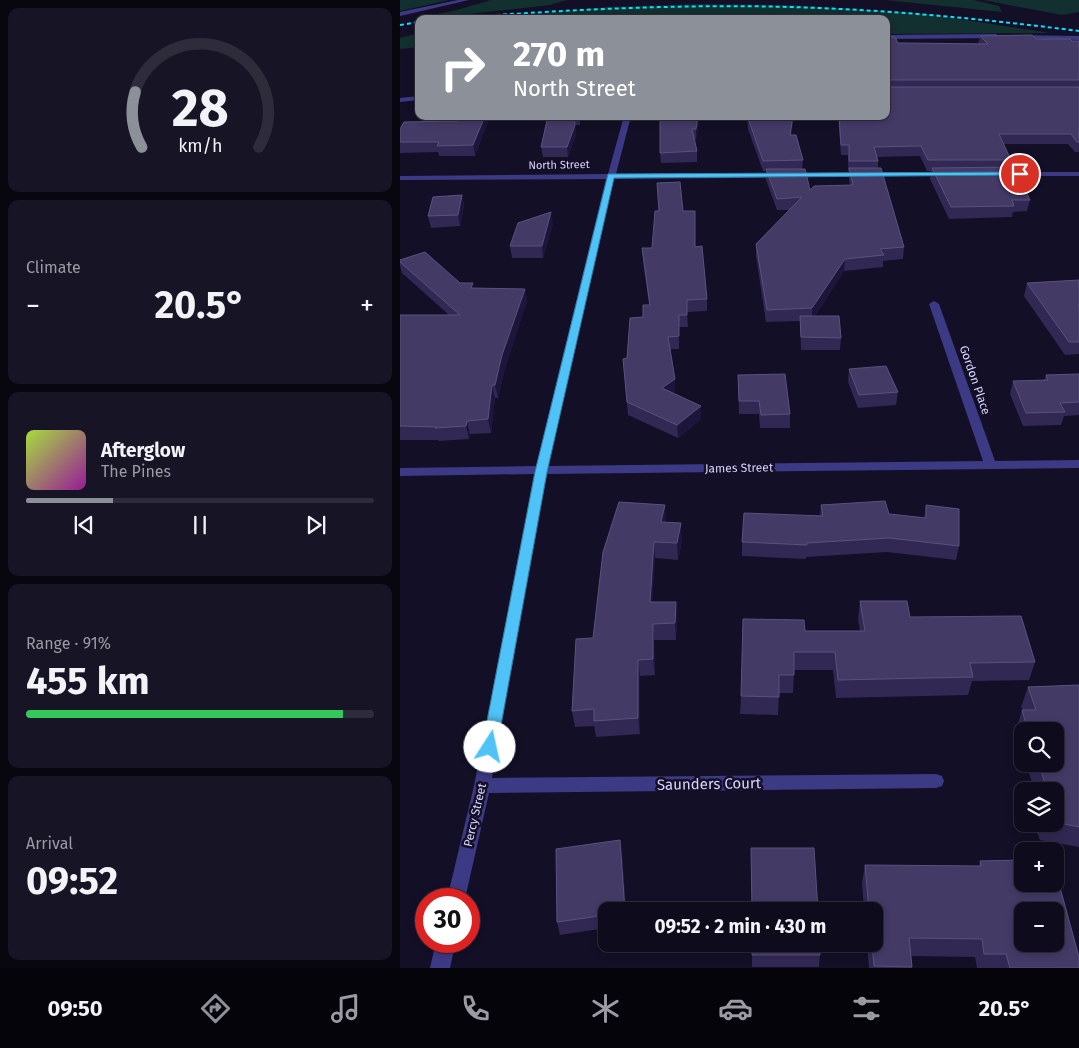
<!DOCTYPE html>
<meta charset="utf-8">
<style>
:root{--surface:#0e0b1c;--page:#171425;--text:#f1f3f6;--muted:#9b9ba3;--line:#2e2b3b;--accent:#8c9099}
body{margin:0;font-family:"Fira Sans",sans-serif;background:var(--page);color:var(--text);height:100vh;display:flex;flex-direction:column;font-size:19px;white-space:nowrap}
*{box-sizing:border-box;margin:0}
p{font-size:16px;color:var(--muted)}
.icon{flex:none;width:28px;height:28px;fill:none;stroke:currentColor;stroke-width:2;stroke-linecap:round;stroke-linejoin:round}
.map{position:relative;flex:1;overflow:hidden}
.drawer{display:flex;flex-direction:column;gap:8px;padding:8px;background:#08060f;width:400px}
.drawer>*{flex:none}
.top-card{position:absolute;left:15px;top:15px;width:475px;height:105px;border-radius:10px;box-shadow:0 2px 8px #0003,0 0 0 1px var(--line);background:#8c9099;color:#fff;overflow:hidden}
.buttons{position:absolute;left:614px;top:722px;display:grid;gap:10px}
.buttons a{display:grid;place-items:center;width:50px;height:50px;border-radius:10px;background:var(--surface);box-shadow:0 2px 8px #0003,0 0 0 1px var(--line);font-size:25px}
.speed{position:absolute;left:15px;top:888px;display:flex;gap:10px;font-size:25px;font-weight:700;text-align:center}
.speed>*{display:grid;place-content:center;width:65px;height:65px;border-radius:50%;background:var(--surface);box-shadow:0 2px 8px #0003,0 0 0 1px var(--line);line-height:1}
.speed .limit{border:8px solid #d22;background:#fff;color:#111}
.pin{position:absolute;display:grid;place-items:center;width:42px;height:42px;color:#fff;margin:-21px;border:2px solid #fff;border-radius:50%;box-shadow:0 1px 5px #0007}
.me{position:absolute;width:55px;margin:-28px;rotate:10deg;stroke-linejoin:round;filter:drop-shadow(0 0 4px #0008)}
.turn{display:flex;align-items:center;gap:18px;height:105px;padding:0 15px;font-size:22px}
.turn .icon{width:65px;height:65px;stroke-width:2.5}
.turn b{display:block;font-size:35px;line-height:42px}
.big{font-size:38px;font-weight:700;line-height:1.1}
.drawer .widget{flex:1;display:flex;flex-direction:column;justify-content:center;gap:8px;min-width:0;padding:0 18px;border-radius:10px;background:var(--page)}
.drawer .dial{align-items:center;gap:0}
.dial svg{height:130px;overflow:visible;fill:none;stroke:var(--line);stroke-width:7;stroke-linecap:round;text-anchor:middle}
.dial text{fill:var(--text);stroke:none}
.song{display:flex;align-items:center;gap:15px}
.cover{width:60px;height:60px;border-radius:8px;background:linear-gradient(135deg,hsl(80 70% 55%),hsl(300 70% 35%))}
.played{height:5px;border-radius:2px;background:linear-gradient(90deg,var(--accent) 25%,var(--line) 25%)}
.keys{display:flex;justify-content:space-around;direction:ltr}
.heat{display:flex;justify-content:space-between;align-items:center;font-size:28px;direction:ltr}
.charge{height:8px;border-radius:4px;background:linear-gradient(90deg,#34c759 91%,var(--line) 0)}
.trip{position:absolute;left:198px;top:902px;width:285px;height:50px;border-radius:10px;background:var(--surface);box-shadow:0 2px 8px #0003,0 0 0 1px var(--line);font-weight:700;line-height:50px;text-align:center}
.tabs{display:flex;height:80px;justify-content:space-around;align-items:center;background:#06040b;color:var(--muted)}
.tabs .icon{width:35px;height:35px}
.tabs .selected{color:var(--accent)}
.tabs b{font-size:22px;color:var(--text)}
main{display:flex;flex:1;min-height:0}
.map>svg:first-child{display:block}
.green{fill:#12302f}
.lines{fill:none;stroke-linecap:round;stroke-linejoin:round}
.minor{fill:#3d3a85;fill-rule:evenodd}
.tertiary{fill:#3d3a85;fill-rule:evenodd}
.rail{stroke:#00e5ff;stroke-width:2;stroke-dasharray:4 3;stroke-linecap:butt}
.wall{fill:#312854}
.shaded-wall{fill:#1d163a}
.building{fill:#433a66;stroke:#5a527e;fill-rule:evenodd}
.route{fill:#4fc3f7;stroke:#337fa1}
.labels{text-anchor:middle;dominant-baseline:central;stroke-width:5;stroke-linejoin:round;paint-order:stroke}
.far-street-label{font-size:11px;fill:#d9d4ff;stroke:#130f26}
.street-label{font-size:12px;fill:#d9d4ff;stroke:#130f26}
.near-street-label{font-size:15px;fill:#d9d4ff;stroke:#130f26}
</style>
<main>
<section class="drawer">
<div class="widget dial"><svg viewBox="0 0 100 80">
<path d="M14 69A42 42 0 1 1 86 69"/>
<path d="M14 69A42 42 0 0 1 10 35" stroke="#8c9099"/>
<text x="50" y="56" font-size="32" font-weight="700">28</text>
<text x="50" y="72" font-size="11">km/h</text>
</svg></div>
<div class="widget"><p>Climate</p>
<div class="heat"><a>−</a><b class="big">20.5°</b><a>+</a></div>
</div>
<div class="widget">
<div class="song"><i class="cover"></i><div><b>Afterglow</b><p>The Pines</p></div></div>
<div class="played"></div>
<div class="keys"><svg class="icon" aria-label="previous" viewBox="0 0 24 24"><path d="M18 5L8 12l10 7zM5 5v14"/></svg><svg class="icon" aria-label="pause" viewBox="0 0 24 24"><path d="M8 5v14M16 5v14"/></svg><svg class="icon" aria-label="next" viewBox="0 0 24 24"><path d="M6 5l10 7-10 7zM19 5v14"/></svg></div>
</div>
<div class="widget"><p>Range · 91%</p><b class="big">455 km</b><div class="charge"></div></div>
<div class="widget"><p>Arrival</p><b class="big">09:52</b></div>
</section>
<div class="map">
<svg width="679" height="968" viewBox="0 0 679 968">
<rect width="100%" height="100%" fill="#130f26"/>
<!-- green -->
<path class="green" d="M0 0H49L0 11Z
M91 0H167L150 5 43 17 27 16 57 10Z
M485 0H573L599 6 602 12Z
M583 0H679V12L662 15Z
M303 4 391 5 526 14 651 33 486 34V19H81L207 7Z
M19 33V47L0 49V38Z"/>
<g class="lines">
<!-- minor -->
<path class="minor" d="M486 35 596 34 599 36 596 38 486 39Z
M614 35 679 36V40L616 38Z
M19 96V100L0 102V98Z
M224 116H231L216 174 547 172 551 174 547 176 214 179 148 466 583 461 529 304 534 301 539 304 595 461 679 460V468L147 474 92 778 536 774 542 776 544 781 542 786 536 788 89 793 65 899H47L74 786 134 474 0 476V468L136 466 206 179 0 180V176L208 174Z
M599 172H679V176H602L598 174Z
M36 941H56L50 968H30Z"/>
<!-- tertiary -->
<path class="tertiary" d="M58 0H69L0 16V12Z"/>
<!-- rail -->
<path class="rail" d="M40 19C174 9 307 2 441 9 521 13 600 21 679 31
M0 25 19 22"/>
</g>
<!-- wall -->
<path class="wall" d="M580 36 679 41V152H675L668 144H603L611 160 610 167 630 200 627 211 613 212 612 217 549 219 530 179 531 171H527L520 156 477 157 478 161V168L504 247 503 259 483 261V267L444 271 415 316 441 338 440 350H401L400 321 366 322 356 256V244L390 210H377L366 180V171H363L348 129 347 116H394L391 135 403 160 402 169 410 190 450 185 449 179V171H448V155H441L438 116H486V37L498 43H506L578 44Z
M90 116 75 156H39L38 152 0 153V129Z
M148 116H180V125H175L176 135 168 157H143L141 147Z
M300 116 296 139 294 140 297 151V162L261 163 260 153Z
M62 195 64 206 60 226 31 228 28 216Z
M283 211H295V246L307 299V311L287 312 288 327H279V349H270L275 392 273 393 301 406V419L278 438 228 415 223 359 227 358 243 317 249 305 243 260 242 248H252Z
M153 224 143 258H112L110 246Z
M0 260 74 288 125 289 127 301 105 368 98 398H95L91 433 70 434 69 439 39 441 38 440H0V315H49L2 273 0 266Z
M679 280V354L665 355 624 296 627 283Z
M449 369 498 392 496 405 458 408 448 382Z
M679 374V415L664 416 661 425 623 426 610 394 613 381 644 380 646 375Z
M338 375 390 414V428H360L359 414H339Z
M421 505 524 518 526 505 559 546 556 560 487 552 406 557V559L342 556V542L420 516Z
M266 522 282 540 278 560 255 558 252 602H276L277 618 276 640H254L255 675 240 676V734L196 737 194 726 175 727 172 711 193 638Z
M460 601 510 617 635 662 629 680 572 681 568 695 436 698 433 670H394L393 693H379L378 715 340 714 341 696 405 631H460L458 619Z
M679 685V847L640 840 634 824H655V791H635L626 764H655V731H622V752L616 730 622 710H623L621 707 628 687Z
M222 853 226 911H206V928L160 935 157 922Z
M580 861 679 968H577L575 957 511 956 512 968H469L467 944H474V911H464L462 883 465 865 579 866Z
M352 944 420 955 419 967H352Z"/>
<!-- shaded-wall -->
<path class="shaded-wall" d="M85 116H90L75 156 73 145Z
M175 116 176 135 168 157 167 147Z
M298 116H300L296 139V129Z
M393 116H394L389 146 390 135Z
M62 195 64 206 60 226 58 215Z
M151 212 153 224 143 258 142 246Z
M445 259 444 271 412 321V308Z
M125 289 127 301 105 368 98 398 95 385 102 355Z
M275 379V392L262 401V388Z
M92 385 95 398 91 433 88 419Z
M301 406V419L278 438 277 425Z
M67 421 70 434 69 439 66 426Z
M265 505 266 521 262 538 261 522Z
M281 523 282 540 278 560 277 543Z
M254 542 255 558 251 619 250 602Z
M276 602 277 618 276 640 275 623Z
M253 624 254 640 255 675 253 659Z
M238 660 240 676V734L238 718Z
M220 840 222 853 226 911H225Z"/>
<!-- building -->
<path class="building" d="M632 35 636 39H670L672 41H679V80H486V37H495L498 43H506L588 44 580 36Z
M486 87H679V142H677L671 134H599L611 160H528L521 146 474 147 478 161H449V145H441L439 116H486Z
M60 116H85L73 145 37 146 39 142H0V129L4 122 58 121Z
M148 116H174L175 125 167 147H141Z
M260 116H298L296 129H292L297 151 260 153Z
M348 116H393L390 135H396L403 160 363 161 348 118Z
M615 167 630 200H612L614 206 551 207 532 168Z
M449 168H481L504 247 480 249 484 255 445 259 412 308 367 310 356 244 402 197 377 199 366 169H405L410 190 414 186 453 185Z
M280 182 283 211H295V247L302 246 307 299 287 300V315H279V336L268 337 275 379 262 388 301 406 277 425 227 402 223 359 227 358 230 318 243 317V305H250L242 248H252L255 211H259L257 183Z
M62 195 58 215 28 216 33 197Z
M151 212 142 246H110L118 223Z
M25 252 60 283H73L71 288 125 289 102 355 95 385H92L88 419 67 421 66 426 35 428 36 427 0 426V315H60L0 262V260Z
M679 280V305H678L679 306V342H669L627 283Z
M400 316H439L441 338 401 337Z
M486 366 498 392 459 395 449 369Z
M385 374 390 414 361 415 359 401H339L338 375Z
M679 374V402L660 403 665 412 626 413 613 381 648 380 646 375Z
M485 501 489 514 526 518V505L559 509V546L489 538 407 543V545L342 542 344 513 423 516 421 505Z
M219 502 265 505 261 522 281 523 277 543 254 542 250 602H276L275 623 253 624V659L238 660V718L194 721V709L172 711 176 639 193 638 203 552Z
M460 601H507L510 617 621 616 635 662 570 663 573 677 438 680 435 652H394V675H379V697L341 696 343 619 404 620 405 631H465Z
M679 685V827L655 822V791H636L647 790 639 764H655V731H628L622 710H636L628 687Z
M220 840 225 911H206V915L157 922 156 849Z
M351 848H414L418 911H352Z
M622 860V884H655V869L679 957V968H610L606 954H584L582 939 509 938 512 967 474 966 472 944H474V911H469L465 865 581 866 580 861ZM622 911H655V944H622Z
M352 944H420V955H352Z"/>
<!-- route -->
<path class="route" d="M620 172H622V175L214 178 147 472 97 747 95 752 90 754 84 752 82 747 135 472 208 174Z"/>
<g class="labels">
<!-- far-street labels -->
<g class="far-street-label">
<text transform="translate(159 165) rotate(-1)">North Street</text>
</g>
<!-- street labels -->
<g class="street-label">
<text transform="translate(575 380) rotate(71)">Gordon Place</text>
<text transform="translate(339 468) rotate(-1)">James Street</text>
<text transform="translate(75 815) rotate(-77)">Percy Street</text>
</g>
<!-- near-street labels -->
<g class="near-street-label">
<text transform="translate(309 784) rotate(-1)">Saunders Court</text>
</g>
</g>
</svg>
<div class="buttons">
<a><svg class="icon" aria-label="search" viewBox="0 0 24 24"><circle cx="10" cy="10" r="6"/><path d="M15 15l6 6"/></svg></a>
<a><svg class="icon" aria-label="layers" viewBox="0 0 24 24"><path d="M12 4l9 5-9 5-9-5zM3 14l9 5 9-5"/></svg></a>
<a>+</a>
<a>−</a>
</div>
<div class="speed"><div class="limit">30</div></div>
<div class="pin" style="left:620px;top:174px;background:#d93025"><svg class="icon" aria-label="arrive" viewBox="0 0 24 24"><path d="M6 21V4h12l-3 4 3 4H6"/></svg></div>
<svg class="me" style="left:90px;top:747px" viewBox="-20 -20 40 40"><circle r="19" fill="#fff"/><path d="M0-13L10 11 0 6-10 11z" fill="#4fc3f7"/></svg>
<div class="trip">09:52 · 2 min · 430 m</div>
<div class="top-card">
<div class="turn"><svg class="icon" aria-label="right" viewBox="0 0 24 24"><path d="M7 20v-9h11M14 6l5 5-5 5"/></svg><div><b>270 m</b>North Street</div></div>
</div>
</div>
</main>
<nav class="tabs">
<b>09:50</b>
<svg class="icon selected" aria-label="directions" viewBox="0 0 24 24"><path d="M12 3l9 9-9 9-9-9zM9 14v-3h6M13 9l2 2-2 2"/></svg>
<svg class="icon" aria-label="music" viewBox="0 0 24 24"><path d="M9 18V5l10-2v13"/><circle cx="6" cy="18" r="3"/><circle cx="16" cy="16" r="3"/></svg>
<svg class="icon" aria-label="phone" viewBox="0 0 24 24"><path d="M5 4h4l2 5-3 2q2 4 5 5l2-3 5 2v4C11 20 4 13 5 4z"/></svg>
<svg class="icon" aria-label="climate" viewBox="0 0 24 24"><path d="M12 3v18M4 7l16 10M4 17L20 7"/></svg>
<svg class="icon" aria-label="car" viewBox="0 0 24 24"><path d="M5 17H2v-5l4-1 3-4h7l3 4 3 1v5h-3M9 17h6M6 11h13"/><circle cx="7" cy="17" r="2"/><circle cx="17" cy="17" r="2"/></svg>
<svg class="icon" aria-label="filters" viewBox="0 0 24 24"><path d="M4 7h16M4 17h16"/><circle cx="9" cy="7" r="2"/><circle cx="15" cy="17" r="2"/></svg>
<b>20.5°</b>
</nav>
